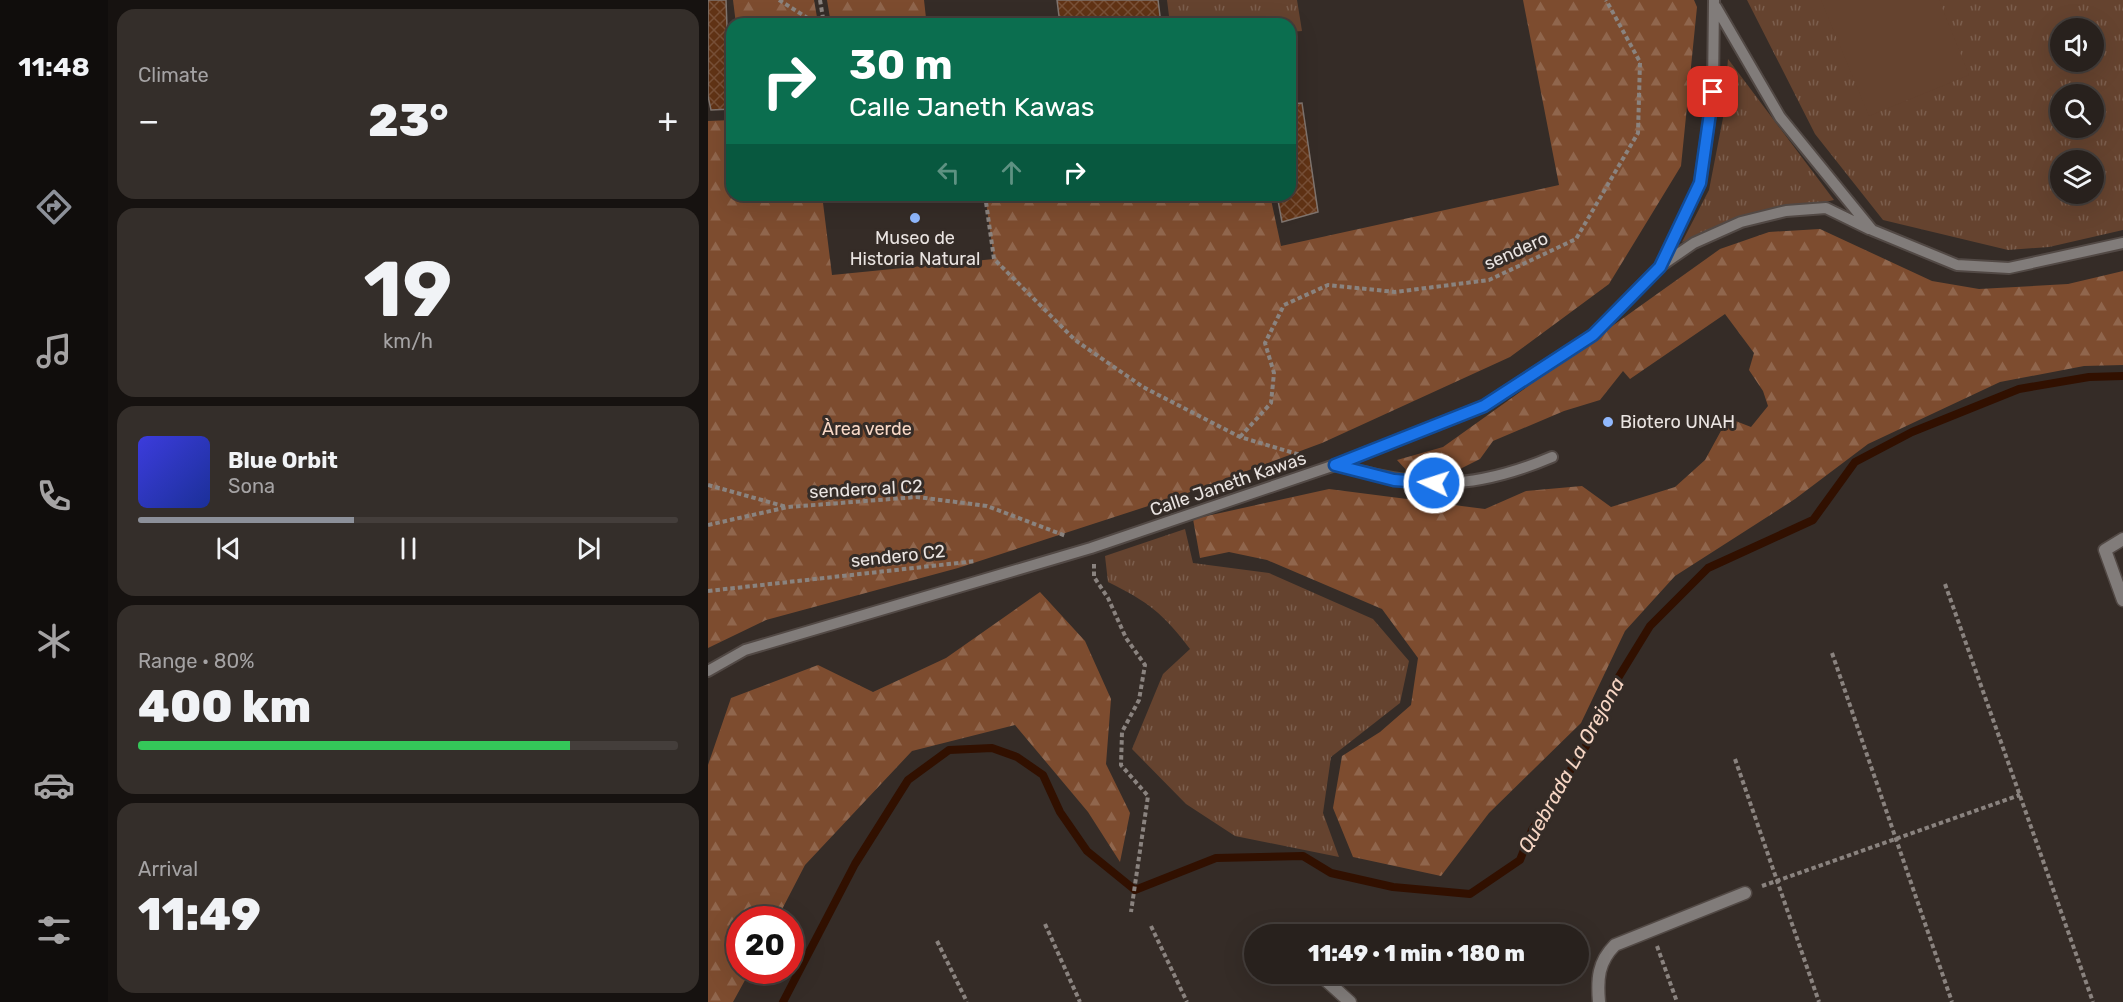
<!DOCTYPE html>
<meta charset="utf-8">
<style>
:root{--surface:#28211d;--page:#342e2a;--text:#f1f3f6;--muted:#a5a3a4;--line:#443e3b;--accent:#8c9099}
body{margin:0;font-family:Rubik,sans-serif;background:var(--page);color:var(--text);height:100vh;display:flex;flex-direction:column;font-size:22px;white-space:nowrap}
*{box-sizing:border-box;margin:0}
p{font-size:20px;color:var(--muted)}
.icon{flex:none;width:33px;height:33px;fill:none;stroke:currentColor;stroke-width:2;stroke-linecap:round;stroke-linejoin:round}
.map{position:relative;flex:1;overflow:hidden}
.panel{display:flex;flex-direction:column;gap:9px;padding:9px;background:#161210;width:600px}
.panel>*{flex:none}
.banner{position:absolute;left:18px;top:18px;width:570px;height:183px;border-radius:18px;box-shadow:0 6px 24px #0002,0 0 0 2px var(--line);background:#0b6e4f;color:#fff;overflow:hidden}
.controls{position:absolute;left:1342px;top:18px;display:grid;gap:12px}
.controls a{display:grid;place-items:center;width:54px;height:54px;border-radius:50%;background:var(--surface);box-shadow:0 6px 24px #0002,0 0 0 2px var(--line);font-size:30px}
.speed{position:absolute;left:18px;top:906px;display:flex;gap:12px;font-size:30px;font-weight:700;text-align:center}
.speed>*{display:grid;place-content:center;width:78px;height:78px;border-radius:50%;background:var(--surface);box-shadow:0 6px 24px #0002,0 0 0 2px var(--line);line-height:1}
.speed .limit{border:9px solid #d22;background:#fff;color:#111}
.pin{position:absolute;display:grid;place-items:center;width:51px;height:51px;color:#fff;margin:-26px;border-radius:12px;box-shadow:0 3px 9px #0006}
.me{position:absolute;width:66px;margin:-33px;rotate:274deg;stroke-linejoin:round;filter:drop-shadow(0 0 4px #0008)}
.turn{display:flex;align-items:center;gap:21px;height:126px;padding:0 24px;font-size:27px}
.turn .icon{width:78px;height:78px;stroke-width:2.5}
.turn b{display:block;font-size:42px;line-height:51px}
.lanes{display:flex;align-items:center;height:57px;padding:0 24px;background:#0003;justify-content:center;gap:30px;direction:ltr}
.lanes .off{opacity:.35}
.big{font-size:45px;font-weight:800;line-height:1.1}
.panel .tile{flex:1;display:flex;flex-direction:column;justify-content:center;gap:9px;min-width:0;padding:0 21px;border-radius:18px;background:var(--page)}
.panel .dial{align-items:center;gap:0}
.dial b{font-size:78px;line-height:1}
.song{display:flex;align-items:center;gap:18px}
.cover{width:72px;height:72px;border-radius:9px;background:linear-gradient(135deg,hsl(240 70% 55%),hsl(230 70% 35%))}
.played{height:6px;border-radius:3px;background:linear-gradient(90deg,var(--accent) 40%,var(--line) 40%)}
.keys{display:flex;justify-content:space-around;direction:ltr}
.heat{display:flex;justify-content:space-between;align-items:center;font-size:33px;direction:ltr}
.charge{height:9px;border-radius:4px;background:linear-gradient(90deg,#34c759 80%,var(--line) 0)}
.trip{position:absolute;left:536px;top:924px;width:345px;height:60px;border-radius:30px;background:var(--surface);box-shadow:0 6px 24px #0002,0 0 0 2px var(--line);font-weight:800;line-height:60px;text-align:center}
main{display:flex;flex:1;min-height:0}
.menu{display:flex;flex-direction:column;width:108px;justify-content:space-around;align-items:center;background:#100d0c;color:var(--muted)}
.menu .icon{width:42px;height:42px}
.menu .active{color:var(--accent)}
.menu b{font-size:27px;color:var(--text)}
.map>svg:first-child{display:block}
.grass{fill:url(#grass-tufts);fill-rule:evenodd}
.forest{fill:url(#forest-firs)}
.pitch{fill:#65432f}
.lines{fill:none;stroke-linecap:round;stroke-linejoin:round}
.stream{stroke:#311000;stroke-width:8}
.building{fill:url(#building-cross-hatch);stroke:#7f746e;stroke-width:1.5}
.lane-casing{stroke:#524945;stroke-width:14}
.street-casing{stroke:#524945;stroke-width:15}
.path{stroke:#8a837f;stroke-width:4;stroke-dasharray:4.5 3;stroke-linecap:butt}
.lane{stroke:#817c7a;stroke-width:10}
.street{stroke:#817c7a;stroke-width:12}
.route-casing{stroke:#114b97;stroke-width:15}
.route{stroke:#1a73e8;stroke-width:10}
.poi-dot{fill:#90b8fd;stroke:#352c27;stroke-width:2}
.labels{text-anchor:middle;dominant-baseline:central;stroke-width:6;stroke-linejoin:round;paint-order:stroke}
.poi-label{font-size:18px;fill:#eae4e1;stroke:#352c27}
.street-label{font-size:18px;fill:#eae4e1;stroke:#352c27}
.park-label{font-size:18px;fill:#f9d9c7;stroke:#352c27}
.water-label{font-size:20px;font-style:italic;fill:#f7d6c4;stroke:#352c27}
</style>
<main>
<nav class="menu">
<b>11:48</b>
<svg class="icon active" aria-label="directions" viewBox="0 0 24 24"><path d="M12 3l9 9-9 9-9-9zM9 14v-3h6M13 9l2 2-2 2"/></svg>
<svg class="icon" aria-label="music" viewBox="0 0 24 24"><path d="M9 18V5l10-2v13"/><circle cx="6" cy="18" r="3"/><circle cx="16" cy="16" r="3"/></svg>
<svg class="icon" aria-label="phone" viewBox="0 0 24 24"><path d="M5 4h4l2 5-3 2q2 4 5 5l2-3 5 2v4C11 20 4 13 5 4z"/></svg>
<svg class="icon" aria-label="climate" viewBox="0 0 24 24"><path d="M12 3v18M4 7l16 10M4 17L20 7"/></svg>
<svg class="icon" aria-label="car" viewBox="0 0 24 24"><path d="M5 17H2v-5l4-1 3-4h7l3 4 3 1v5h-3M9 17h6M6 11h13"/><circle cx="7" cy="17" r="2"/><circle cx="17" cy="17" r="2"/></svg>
<svg class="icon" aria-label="filters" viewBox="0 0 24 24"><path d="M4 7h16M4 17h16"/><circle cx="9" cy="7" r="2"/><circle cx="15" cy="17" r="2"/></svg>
</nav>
<section class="panel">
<div class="tile"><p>Climate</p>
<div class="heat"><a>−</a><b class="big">23°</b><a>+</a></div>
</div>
<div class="tile dial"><b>19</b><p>km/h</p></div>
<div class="tile">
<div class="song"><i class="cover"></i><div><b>Blue Orbit</b><p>Sona</p></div></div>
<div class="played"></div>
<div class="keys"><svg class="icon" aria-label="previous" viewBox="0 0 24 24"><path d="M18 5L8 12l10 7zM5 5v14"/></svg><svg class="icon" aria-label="pause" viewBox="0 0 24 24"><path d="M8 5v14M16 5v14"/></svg><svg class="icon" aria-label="next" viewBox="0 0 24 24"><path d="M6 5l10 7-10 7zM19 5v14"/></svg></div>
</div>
<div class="tile"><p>Range · 80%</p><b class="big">400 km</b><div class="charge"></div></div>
<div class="tile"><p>Arrival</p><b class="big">11:49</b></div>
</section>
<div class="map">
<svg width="1415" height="1002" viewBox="0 0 1415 1002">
<defs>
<pattern id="grass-tufts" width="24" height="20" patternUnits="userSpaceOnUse" patternTransform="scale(1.5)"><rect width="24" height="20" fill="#65432f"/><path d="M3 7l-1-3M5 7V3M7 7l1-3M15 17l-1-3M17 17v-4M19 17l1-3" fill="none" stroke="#7b5e4d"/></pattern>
<pattern id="forest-firs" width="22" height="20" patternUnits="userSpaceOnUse" patternTransform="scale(1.5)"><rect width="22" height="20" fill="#7d4c2f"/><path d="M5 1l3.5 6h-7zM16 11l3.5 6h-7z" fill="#90664d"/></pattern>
<pattern id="building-cross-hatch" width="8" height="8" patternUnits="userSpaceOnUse" patternTransform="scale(1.5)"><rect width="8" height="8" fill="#613315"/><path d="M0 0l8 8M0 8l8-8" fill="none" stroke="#785037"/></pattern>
</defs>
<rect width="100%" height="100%" fill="#352c27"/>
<!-- grass -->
<path class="grass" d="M459 0H589L594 31 582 32V24H462Z
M1039 0H1415V230L1341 247 1300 250 1175 220 1107 134ZM1353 28H1386V62H1353ZM1353 94H1386V128H1353ZM1353 160H1386V194H1353Z
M1020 59 1126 200 1057 216 974 242 1001 190 1015 118Z
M477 529 485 563 561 573 665 619 701 661 692 703 623 757 615 813 631 857 527 836 478 804 424 749 455 674 482 649C456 614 439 601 400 582L397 556Z"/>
<!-- forest -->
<path class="forest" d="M25 0H106L110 23 28 24Z
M119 0H216L218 18 154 24H123Z
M815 0H986L989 7 973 166 901 284 802 357 614 443 474 495 250 568 58 620 0 648V121L24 120V195H114L124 275 286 259 277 195H562L573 246 851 185Z
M1112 229 1224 281 1271 289 1360 284 1415 271V365L1376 366 1292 382 1160 444 1087 499 967 576 917 631 873 723 781 813 733 876 645 857 625 808 634 756 672 732 703 705 710 658 674 609 559 560 521 552 492 558 485 519 621 489 777 509 818 491 874 486 903 507 967 487 997 460 1020 418 1043 427 1060 406 1055 391 1041 370 1046 353 1017 314 922 379 915 371 892 400 856 411 785 441 772 459 738 476 700 472 689 460 735 447 1012 249 1061 232Z
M332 592 377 641 403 699 398 764 422 813 412 862 380 812 307 725 204 751 97 865 69 919 32 920V970L42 971 25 1002H0V765L23 698 110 665 165 692 238 658Z"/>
<!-- pitch -->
<path class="pitch" d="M1113 0H1231L1261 75 1161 116Z"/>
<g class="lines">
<!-- stream -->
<path class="stream" d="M75 1002 147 864 200 780 241 750 284 748 309 757 335 775 352 812 379 851 427 890 508 858 595 856 623 873 685 887 762 894 812 860 824 830 878 746 907 683 942 626 1000 568 1105 520 1147 462 1204 432 1311 389 1381 377 1415 376"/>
</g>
<!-- building -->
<path class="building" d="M0 0H18L20 55 24 54V109L3 110 0 96Z
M349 0H450L453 24H352Z
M594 103 610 212 574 222 569 195H582V104Z"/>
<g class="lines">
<!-- lane casing -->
<g class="lane-casing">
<path id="lane" d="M1008 7 1072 117 1164 230 1249 265 1301 268 1415 243
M954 265 986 243 1033 222 1078 211 1118 208 1161 229
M627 465C714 487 759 493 844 457
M0 671 37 650 383 548 627 465 776 406 885 335 952 267 992 183 1005 92 1006 0"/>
</g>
<!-- street casing -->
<g class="street-casing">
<path id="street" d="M1415 539 1397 550 1415 600
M611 974 642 1002
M891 1002C889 979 890 962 907 945L1037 893"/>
</g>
<!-- path -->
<path class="path" d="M71 0 109 24
M112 0 116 24
M277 195 286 259 367 340 435 387 532 437 596 456
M532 437 563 403 566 373 557 343 576 305 620 285 687 292 781 280 868 239 930 133 932 62 898 0
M0 485 79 507
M0 525 80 507 209 497 279 506 358 536
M386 564V577L400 598 418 638 437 665 431 700 414 732 413 765 440 796 423 912
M1237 584 1385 1002
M0 591 268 561
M1124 653 1244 1002
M1027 759 1111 1002
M1054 886 1312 795
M337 924 372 1002
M443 926 479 1002
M229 941 259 1002
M949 946 969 1002"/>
<!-- lane -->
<use href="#lane" class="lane"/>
<!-- street -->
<use href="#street" class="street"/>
</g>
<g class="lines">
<!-- route casing -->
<g class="route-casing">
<path id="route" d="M726 483 686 480 627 465 776 406 885 335 952 267 992 183 1005 92"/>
</g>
<!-- route -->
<use href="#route" class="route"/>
</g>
<!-- markers -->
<g class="poi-dot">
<circle cx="207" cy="218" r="6"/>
<circle cx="900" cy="422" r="6"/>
</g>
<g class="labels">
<!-- poi labels -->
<g class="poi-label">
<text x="207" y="238">Museo de<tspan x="207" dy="21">Historia Natural</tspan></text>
<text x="912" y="422" text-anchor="start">Biotero UNAH</text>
</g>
<!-- street labels -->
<g class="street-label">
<text transform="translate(808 251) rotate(-24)">sendero</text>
<text transform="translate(520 484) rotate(-19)">Calle Janeth Kawas</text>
<text transform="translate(158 489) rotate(-3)">sendero al C2</text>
<text transform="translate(190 556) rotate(-6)">sendero C2</text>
</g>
<!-- park labels -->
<g class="park-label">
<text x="159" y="429">Àrea verde</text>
</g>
<!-- water labels -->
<g class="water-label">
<text transform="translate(863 765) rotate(-61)">Quebrada La Orejona</text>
</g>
</g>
</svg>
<div class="controls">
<a><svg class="icon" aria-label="sound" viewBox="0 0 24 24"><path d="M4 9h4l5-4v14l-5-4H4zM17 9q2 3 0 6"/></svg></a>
<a><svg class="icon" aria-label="search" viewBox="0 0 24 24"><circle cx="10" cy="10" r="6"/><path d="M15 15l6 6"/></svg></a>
<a><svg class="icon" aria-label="layers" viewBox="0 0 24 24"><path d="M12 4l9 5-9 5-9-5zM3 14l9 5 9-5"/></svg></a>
</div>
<div class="speed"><div class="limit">20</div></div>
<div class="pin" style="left:1005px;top:92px;background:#d93025"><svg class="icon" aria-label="arrive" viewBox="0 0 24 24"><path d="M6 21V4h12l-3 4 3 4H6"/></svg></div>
<svg class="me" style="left:726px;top:483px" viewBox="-20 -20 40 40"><circle r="17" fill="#1a73e8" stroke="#fff" stroke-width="3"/><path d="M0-11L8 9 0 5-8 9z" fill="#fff"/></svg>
<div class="trip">11:49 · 1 min · 180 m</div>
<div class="banner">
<div class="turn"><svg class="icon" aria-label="right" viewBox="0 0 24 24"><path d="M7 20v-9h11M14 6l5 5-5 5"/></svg><div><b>30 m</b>Calle Janeth Kawas</div></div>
<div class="lanes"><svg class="icon off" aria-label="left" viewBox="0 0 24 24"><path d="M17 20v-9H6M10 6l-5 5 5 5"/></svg><svg class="icon off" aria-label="ahead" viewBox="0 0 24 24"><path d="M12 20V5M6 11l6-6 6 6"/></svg><svg class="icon" aria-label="right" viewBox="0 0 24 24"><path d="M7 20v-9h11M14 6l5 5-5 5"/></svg></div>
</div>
</div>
</main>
